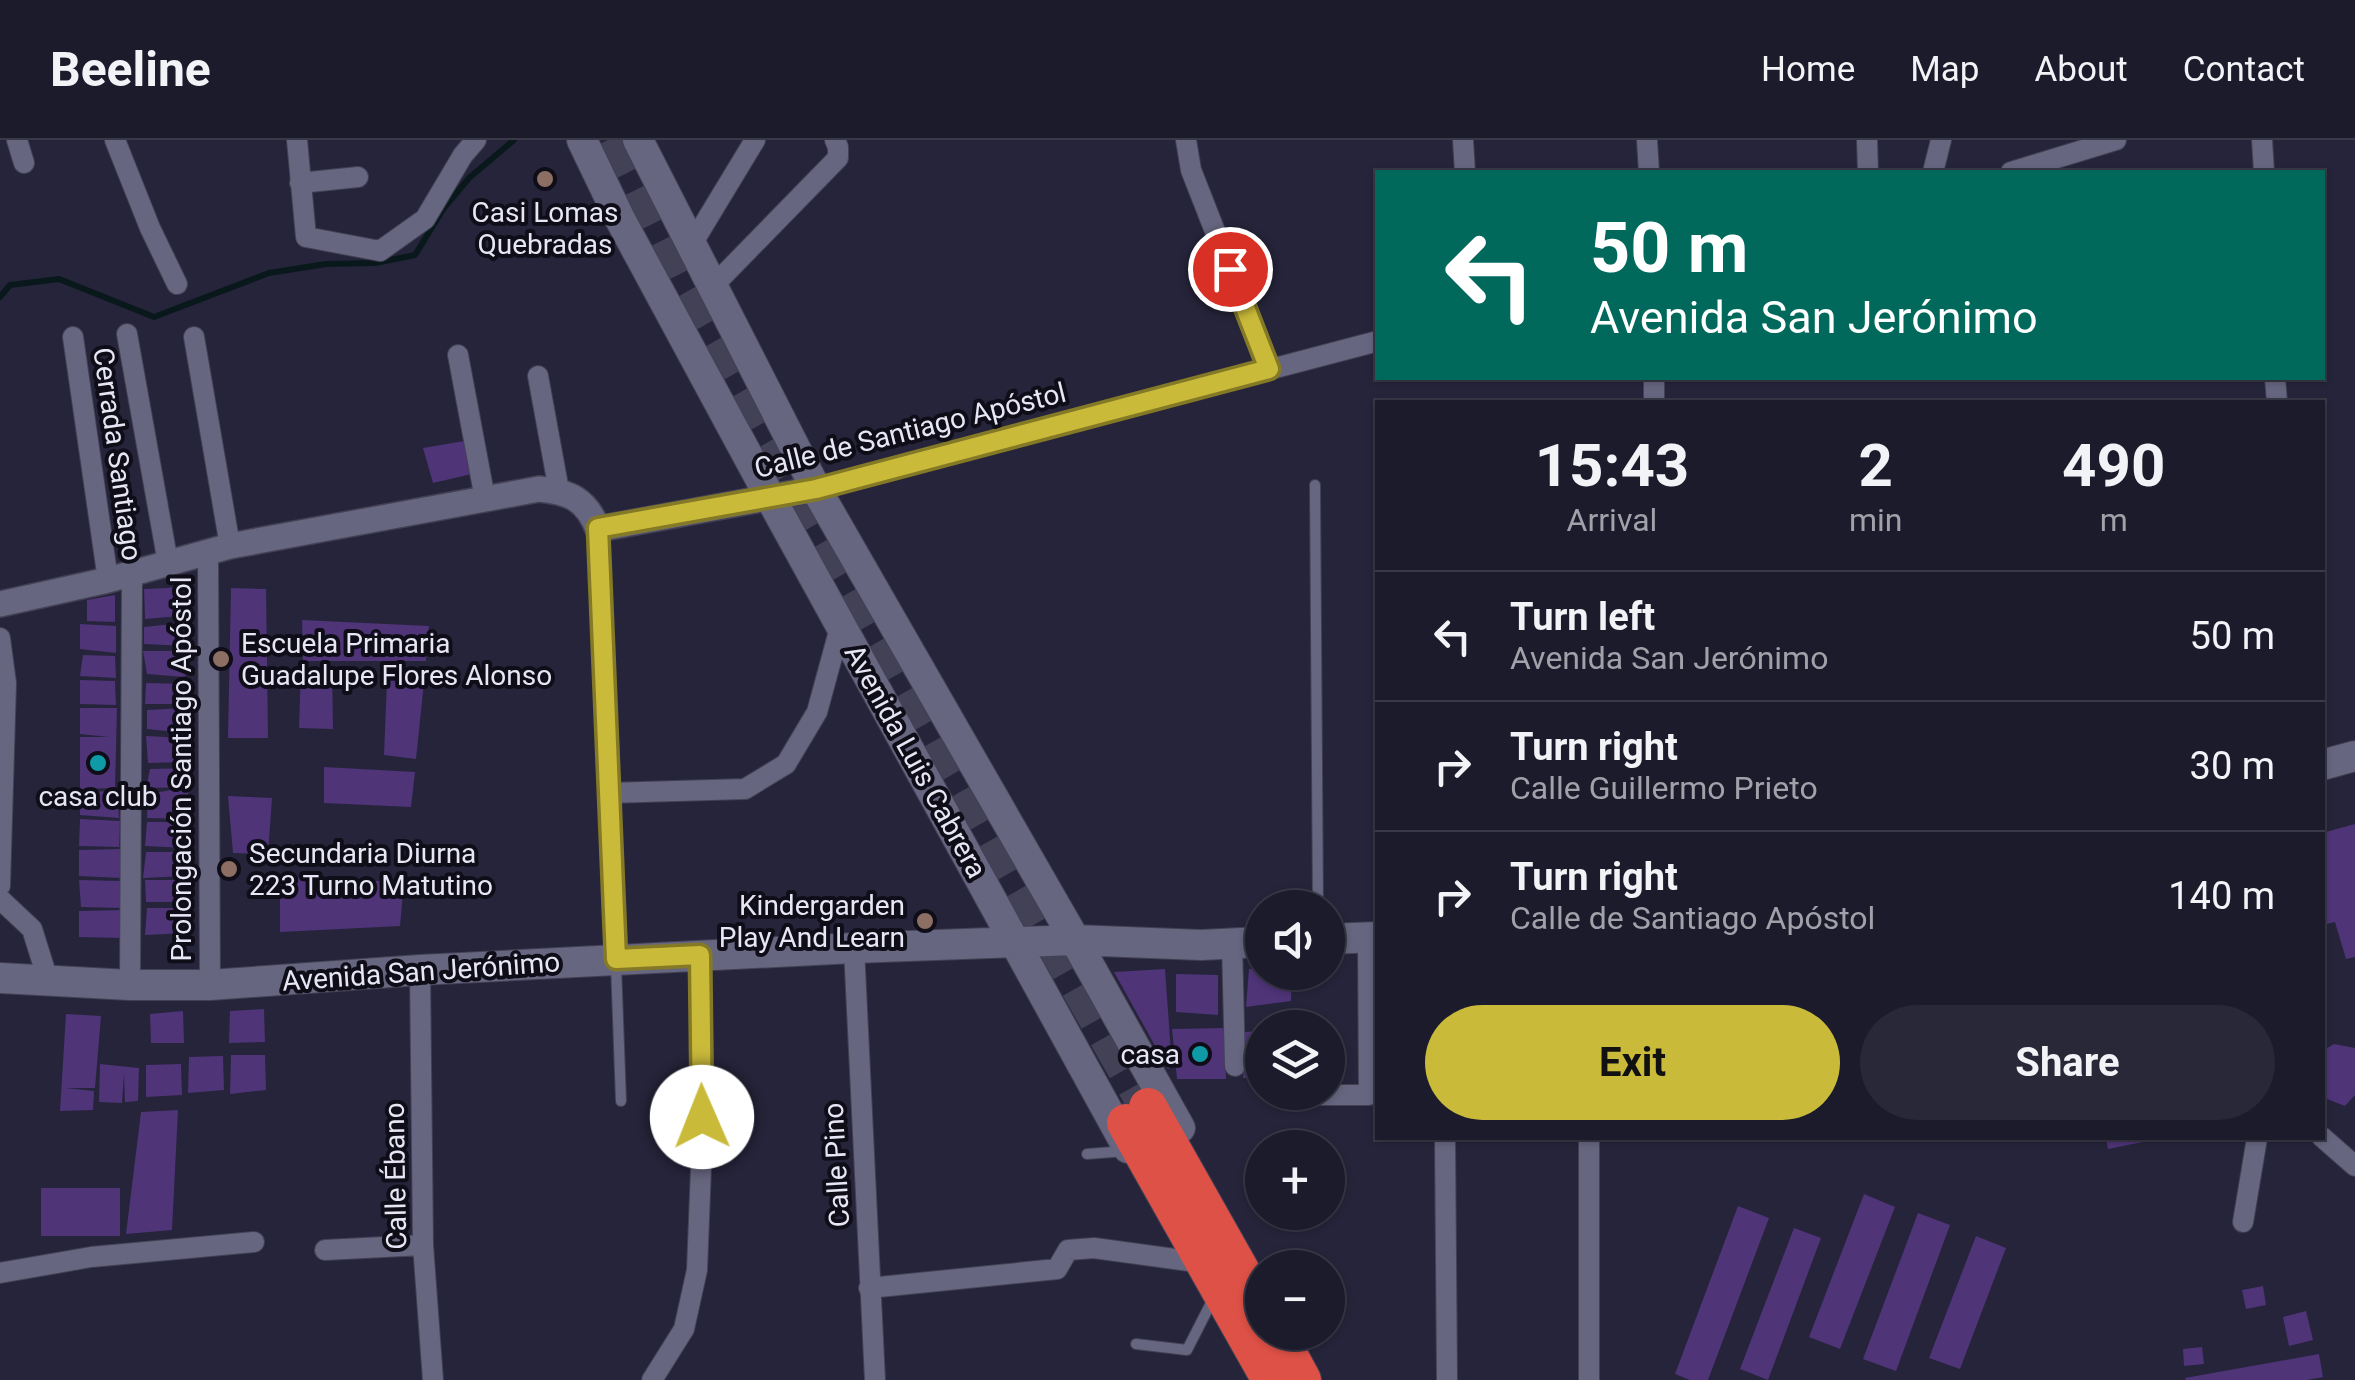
<!DOCTYPE html>
<html lang="en">
<head>
<meta charset="utf-8">
<style>
  body { margin:0; font-family:Roboto,sans-serif; background:#292838; color:#f1f3f6; height:100vh; display:flex; flex-direction:column; font-size:38px; white-space:nowrap }
  * { box-sizing:border-box; margin:0 }
  p { font-size:32px; color:#a0a1a9 }
  .icon { flex:none; width:55px; height:55px; fill:none; stroke:currentColor; stroke-width:2; stroke-linecap:round; stroke-linejoin:round }
  .map { position:relative; flex:1; overflow:hidden }
  .drawer { position:absolute; left:1375px; top:260px; width:950px; height:740px; display:flex; flex-direction:column; background:#1c1b2c; border-radius:0px; box-shadow:0 2px 8px #0004,0 0 0 2px #3a3948 }
  .drawer>* { flex:none }
  .hud { position:absolute; left:1375px; top:30px; width:950px; height:210px; border-radius:0px; box-shadow:0 2px 8px #0004,0 0 0 2px #3a3948; background:#00695c; color:#fff; overflow:hidden }
  .controls { position:absolute; left:1245px; top:750px; display:grid; gap:20px }
  .controls a { display:grid; place-items:center; width:100px; height:100px; border-radius:50%; background:#1c1b2c; box-shadow:0 2px 8px #0004,0 0 0 2px #3a3948; font-size:50px }
  .pin { position:absolute; display:grid; place-items:center; width:85px; height:85px; color:#fff; margin:-42px; border:5px solid #fff; border-radius:50%; box-shadow:0 2px 10px #0007 }
  .me { position:absolute; width:110px; margin:-55px; rotate:359deg; stroke-linejoin:round; filter:drop-shadow(0 0 8px #0008) }
  .turn { display:flex; align-items:center; gap:35px; height:210px; padding:0 50px; font-size:45px }
  .turn .icon { width:130px; height:130px; stroke-width:2.5 }
  .turn b { display:block; font-size:70px; line-height:85px }
  .eta { display:flex; justify-content:space-evenly; align-items:center; height:170px; text-align:center }
  .eta b { font-size:60px; font-weight:700; line-height:70px }
  .cta { display:flex; gap:20px; margin-top:auto; padding:20px 50px }
  .cta a { flex:1; height:115px; border-radius:60px; background:#caba3a; color:#111; font-size:40px; font-weight:700; line-height:115px; text-align:center }
  .cta a+a { background:#292838; color:#f1f3f6 }
  ul { padding:0; list-style:none }
  li { display:flex; align-items:center; gap:30px; height:130px; padding:0 50px; border-top:2px solid #3a3948 }
  li div { flex:1 }
  li b { display:block; font-size:38px }
  li em { font-style:normal }
  header { display:flex; align-items:center; gap:60px; box-sizing:border-box; height:140px; padding:0 50px; background:#1c1b2c; border-bottom:2px solid #3a3948 }
  header strong { font-size:48px }
  nav { display:flex; gap:55px; margin-inline-start:auto; font-size:35px }
  .map>svg:first-child { display:block }
  .lines { fill:none; stroke-linecap:round; stroke-linejoin:round }
  .stream { stroke:#09191b; stroke-width:6 }
  .building { fill:#4f3478 }
  .motorway-tunnel { stroke:#424156; stroke-width:38; stroke-dasharray:38 19; stroke-linecap:butt }
  .service-casing { stroke:#434054; stroke-width:12 }
  .minor-casing { stroke:#434054; stroke-width:22 }
  .tertiary-casing { stroke:#434054; stroke-width:28 }
  .secondary-casing { stroke:#434054; stroke-width:32 }
  .motorway-casing { stroke:#434054; stroke-width:40 }
  .service { stroke:#676680; stroke-width:10 }
  .minor { stroke:#676680; stroke-width:20 }
  .tertiary { stroke:#676680; stroke-width:25 }
  .secondary { stroke:#676680; stroke-width:30 }
  .motorway { stroke:#de5146; stroke-width:38 }
  .route-casing { stroke:#837926; stroke-width:25 }
  .route { stroke:#caba3a; stroke-width:18 }
  .education-dot { fill:#8d6e63; stroke:#0f0e18; stroke-width:4 }
  .culture-dot { fill:#0f9aa8; stroke:#0f0e18; stroke-width:4 }
  .labels { text-anchor:middle; stroke-width:8; stroke-linejoin:round; paint-order:stroke }
  .poi-label { font-size:28px; fill:#e6e6f5; stroke:#0f0e18 }
  .street-label { font-size:28px; fill:#e6e6f5; stroke:#0f0e18 }
</style>
</head>
<body>
<header>
<strong>Beeline</strong>
<nav><a>Home</a><a>Map</a><a>About</a><a>Contact</a></nav>
</header>
<div class="map">
<svg width="2355" height="1240" viewBox="0 0 2355 1240">
  <rect width="100%" height="100%" fill="#25243a"/>
  <g class="lines">
    <path class="stream" d="M0 157 10 145 59 139 154 177 269 133 326 124 375 123 415 115 444 68 469 38 514 0"/>
  </g>
  <path class="building" d="M470 300 476 333 433 343 423 308Z
    M191 443 192 475 145 479 144 449 168 448Z
    M231 448 266 449 268 598H228Z
    M115 455V482L87 481V460Z
    M302 480 429 486 426 521H303Z
    M192 482 186 506 144 504V487Z
    M80 484 116 486V513L80 509Z
    M143 511H187L185 537 147 534Z
    M83 515 115 516 116 538 80 536Z
    M301 528 332 530 333 589 299 588Z
    M80 540 115 541 116 565 80 564Z
    M387 541 424 542 416 619 384 615Z
    M146 543 186 544 184 564H145Z
    M80 568H117L115 648 80 649V597H109L80 594Z
    M186 568V593L147 589V570Z
    M146 596 185 598 184 622 148 623Z
    M324 627 415 632 411 667 324 663Z
    M187 628 188 647 189 679 147 678 148 654 188 647 146 648 150 629Z
    M117 651 119 678 80 675V652Z
    M228 656 272 658 268 714 233 713Z
    M80 679 120 681 119 707 79 706Z
    M147 682H188L186 708 145 706Z
    M2355 684V817L2346 819 2335 782 2322 785V734H2324L2322 693Z
    M121 709V738L79 736V710Z
    M146 712H185L184 736 143 738Z
    M280 737 404 742 400 786 280 792Z
    M79 740 121 741 122 768 81 767Z
    M145 740H183L184 762H146Z
    M147 768H184L188 793 145 795Z
    M123 770V798L79 797V771Z
    M1262 827V832H1292L1291 861 1246 867 1249 829Z
    M1165 829 1172 927 1168 929 1114 832Z
    M1176 834 1218 835V875L1176 872Z
    M264 869 265 902 229 903 230 871Z
    M183 871 184 903H151L150 874Z
    M66 874 101 876 95 948H66L94 951 93 970 60 971Z
    M1224 888 1226 939H1177L1172 889Z
    M1262 891V938H1243L1244 892Z
    M2334 904 2355 908V955L2345 966 2322 957V911Z
    M231 915H265L266 950 230 954Z
    M223 916 224 950 188 953 189 917Z
    M100 924 139 928 138 961 125 962 124 934 122 963 99 962Z
    M181 924 182 955 146 957V925Z
    M178 970 172 1090 126 1094 141 972Z
    M2106 998H2158V999L2108 1009Z
    M41 1048H120V1096H41Z
    M1864 1054 1895 1067 1840 1209 1809 1197Z
    M1738 1066 1769 1078 1708 1240H1690L1675 1234Z
    M1918 1073 1950 1085 1896 1231 1863 1219Z
    M1794 1088 1821 1098 1768 1240 1740 1229Z
    M1976 1096 2006 1108 1960 1229 1929 1218Z
    M2263 1146 2266 1165 2246 1169 2242 1150Z
    M2306 1171 2313 1200 2289 1206 2283 1177Z
    M2202 1207 2204 1224 2184 1226 2183 1209Z
    M2319 1214 2323 1237 2307 1240H2186L2185 1238Z"/>
  <g class="lines">
    <path class="motorway-tunnel" d="M608 0 683 150 1148 967"/>
    <defs>
      <path id="service" d="M1315 345 1318 768
        M616 825 621 961
        M1087 1014 1126 1011
        M1136 1204 1187 1210 1212 1161"/>
      <path id="minor" d="M17 0 24 23
        M115 0 150 88 177 144
        M297 0 306 97 380 111 425 79 463 15 476 0
        M1186 0 1191 30 1269 229
        M1463 0 1465 32
        M1647 0 1649 32
        M1867 0 1868 32
        M2262 0 2264 32
        M1933 32 1941 0
        M2011 32 2116 0
        M300 43 358 37
        M692 104 755 0
        M713 146 838 18V7L835 0
        M127 194 168 423
        M73 197 108 440
        M194 197 230 406
        M458 215 485 359
        M538 236 559 351
        M1654 238V262
        M2275 238 2277 262
        M816 349 1378 201
        M598 389 615 819
        M208 412 210 845
        M0 498 6 543 0 746
        M608 653 745 649 786 624 817 572 841 484
        M0 759 32 789 48 840
        M1232 803 1235 926
        M854 808 875 1240
        M420 830 423 1105 433 1240
        M130 845 132 433
        M1299 955H1369L1368 797
        M2322 997 2355 1026
        M1445 998 1447 1240
        M1589 998V1240
        M2243 1082 2257 998
        M325 1110 423 1105
        M0 1133 91 1117 254 1102
        M869 1148 1057 1129 1068 1110 1094 1108 1189 1121
        M652 1240 684 1189 697 1130 703 977 700 815"/>
      <path id="tertiary" d="M0 464 108 440 230 406 539 349C570 352 586 359 598 389L816 349"/>
      <path id="secondary" d="M582 0 620 79 770 357 1128 1008
        M638 0 816 349 1075 800 1180 988
        M2322 625 2355 616
        M1328 799 1378 797
        M0 838 130 845H210L420 830 854 808 1075 800 1201 805 1262 802"/>
      <path id="motorway" d="M1148 967 1262 1169
        M1126 983 1271 1240
        M1276 1192 1302 1240"/>
    </defs>
    <use href="#service" class="service-casing"/>
    <use href="#minor" class="minor-casing"/>
    <use href="#tertiary" class="tertiary-casing"/>
    <use href="#secondary" class="secondary-casing"/>
    <use href="#motorway" class="motorway-casing"/>
    <use href="#service" class="service"/>
    <use href="#minor" class="minor"/>
    <use href="#tertiary" class="tertiary"/>
    <use href="#secondary" class="secondary"/>
    <use href="#motorway" class="motorway"/>
  </g>
  <g class="lines">
    <defs>
      <path id="route" d="M702 977 700 815 616 819 598 388 816 349 1269 229 1230 129"/>
    </defs>
    <use href="#route" class="route-casing"/>
    <use href="#route" class="route"/>
  </g>
  <g class="education-dot">
    <circle cx="545" cy="39" r="10"/>
    <circle cx="221" cy="519" r="10"/>
    <circle cx="229" cy="729" r="10"/>
    <circle cx="925" cy="781" r="10"/>
  </g>
  <g class="culture-dot">
    <circle cx="98" cy="623" r="10"/>
    <circle cx="1200" cy="914" r="10"/>
  </g>
  <g class="labels">
    <g class="poi-label">
      <text x="545" y="82">Casi Lomas<tspan x="545" dy="32">Quebradas</tspan></text>
      <text x="241" y="513" text-anchor="start">Escuela Primaria<tspan x="241" dy="32">Guadalupe Flores Alonso</tspan></text>
      <text x="98" y="666">casa club</text>
      <text x="249" y="723" text-anchor="start">Secundaria Diurna<tspan x="249" dy="32">223 Turno Matutino</tspan></text>
      <text x="905" y="775" text-anchor="end">Kindergarden<tspan x="905" dy="32">Play And Learn</tspan></text>
      <text x="1180" y="924" text-anchor="end">casa</text>
    </g>
    <g class="street-label">
      <text transform="translate(910 290) rotate(-14)" y="10">Calle de Santiago Apóstol</text>
      <text transform="translate(118 314) rotate(82)" y="10">Cerrada Santiago</text>
      <text transform="translate(916 621) rotate(61)" y="10">Avenida Luis Cabrera</text>
      <text transform="translate(181 629) rotate(-90)" y="10">Prolongación Santiago Apóstol</text>
      <text transform="translate(421 831) rotate(-4)" y="10">Avenida San Jerónimo</text>
      <text transform="translate(836 1025) rotate(-93)" y="10">Calle Pino</text>
      <text transform="translate(395 1036) rotate(-91)" y="10">Calle Ébano</text>
    </g>
  </g>
</svg>
<div class="controls">
<a><svg class="icon" aria-label="sound" viewBox="0 0 24 24"><path d="M4 9h4l5-4v14l-5-4H4zM17 9q2 3 0 6"/></svg></a>
<a><svg class="icon" aria-label="layers" viewBox="0 0 24 24"><path d="M12 4l9 5-9 5-9-5zM3 14l9 5 9-5"/></svg></a>
<a>+</a>
<a>−</a>
</div>
<div class="pin" style="left:1230px;top:129px;background:#d93025"><svg class="icon" aria-label="arrive" viewBox="0 0 24 24"><path d="M6 21V4h12l-3 4 3 4H6"/></svg></div>
<svg class="me" style="left:702px;top:977px" viewBox="-20 -20 40 40"><circle r="19" fill="#fff"/><path d="M0-13L10 11 0 6-10 11z" fill="#caba3a"/></svg>
<div class="hud">
<div class="turn"><svg class="icon" aria-label="left" viewBox="0 0 24 24"><path d="M17 20v-9H6M10 6l-5 5 5 5"/></svg><div><b>50 m</b>Avenida San Jerónimo</div></div>
</div>
<section class="drawer">
<div class="eta">
<div><b>15:43</b><p>Arrival</p></div>
<div><b>2</b><p>min</p></div>
<div><b>490</b><p>m</p></div>
</div>
<ul>
<li><svg class="icon" aria-label="left" viewBox="0 0 24 24"><path d="M17 20v-9H6M10 6l-5 5 5 5"/></svg><div><b>Turn left</b><p>Avenida San Jerónimo</p></div><em>50 m</em></li>
<li><svg class="icon" aria-label="right" viewBox="0 0 24 24"><path d="M7 20v-9h11M14 6l5 5-5 5"/></svg><div><b>Turn right</b><p>Calle Guillermo Prieto</p></div><em>30 m</em></li>
<li><svg class="icon" aria-label="right" viewBox="0 0 24 24"><path d="M7 20v-9h11M14 6l5 5-5 5"/></svg><div><b>Turn right</b><p>Calle de Santiago Apóstol</p></div><em>140 m</em></li>
</ul>
<div class="cta"><a>Exit</a><a>Share</a></div>
</section>
</div>
</body>
</html>
